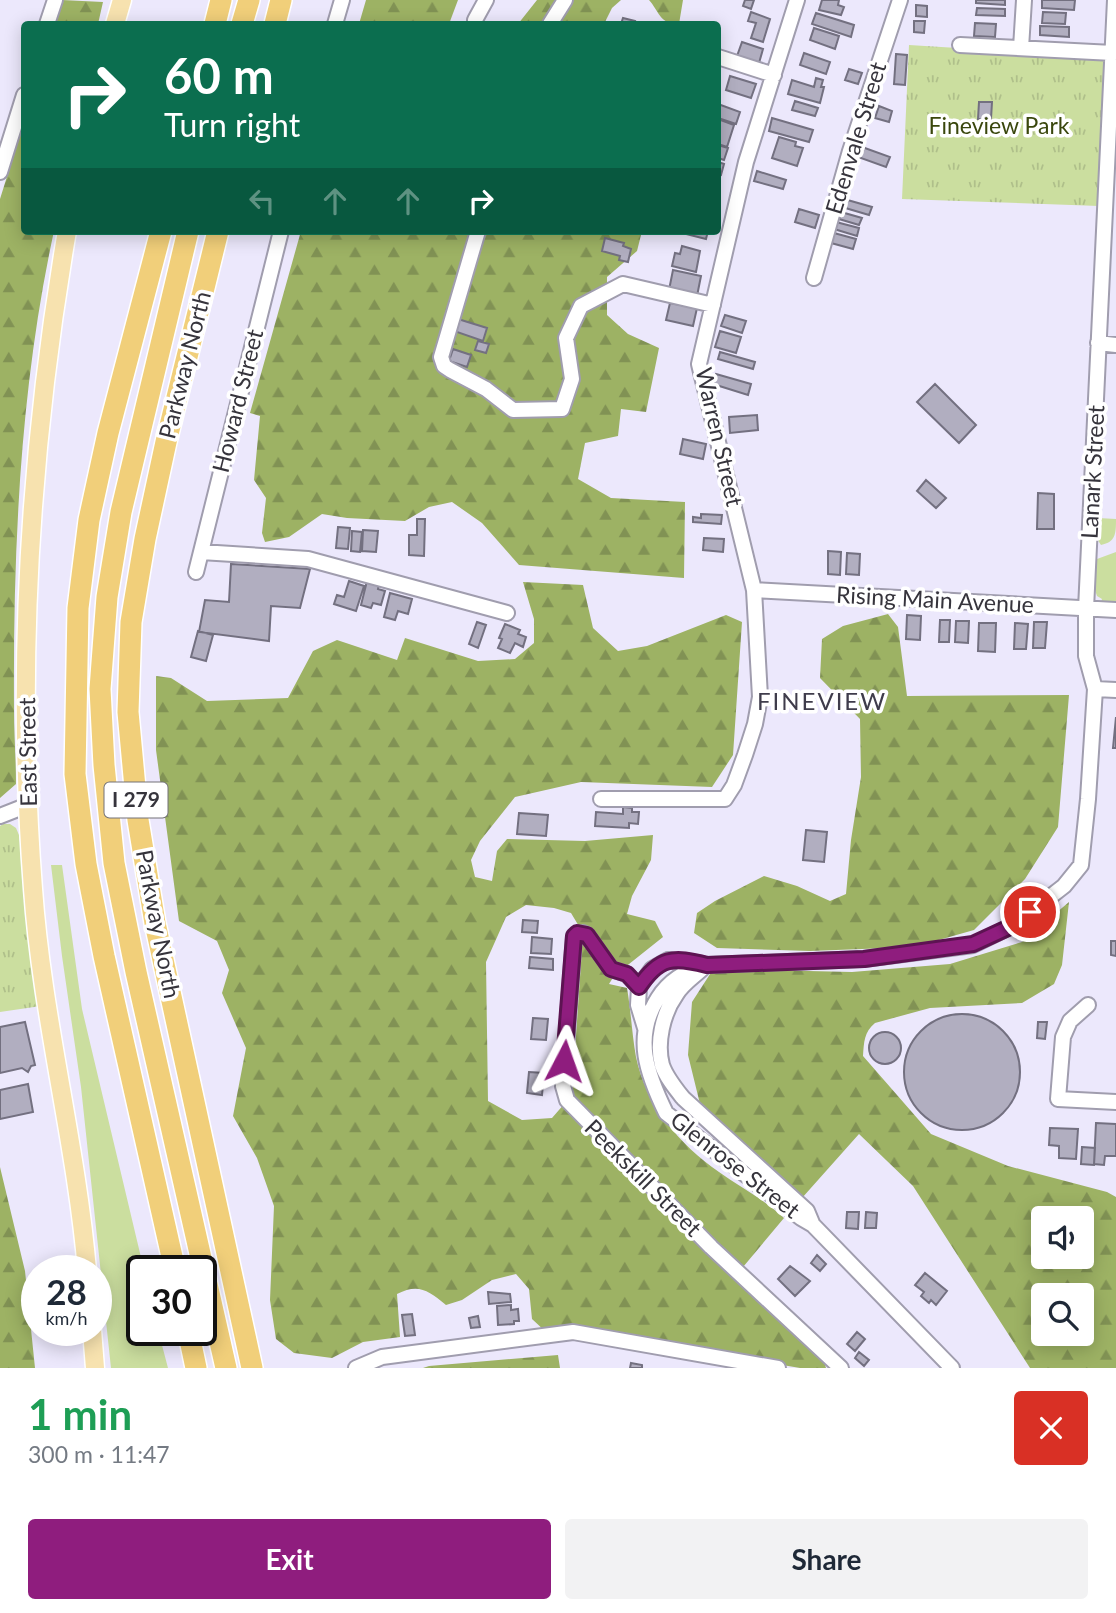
<!DOCTYPE html>
<html lang="en">
<head>
<meta charset="utf-8">
<style>
  body { margin:0; font-family:Lato,sans-serif; background:#f2f2f3; color:#1f2937; height:100vh; display:flex; flex-direction:column; font-size:26px; white-space:nowrap }
  * { box-sizing:border-box; margin:0 }
  p { font-size:23px; color:#747a83 }
  .icon { flex:none; width:38px; height:38px; fill:none; stroke:currentColor; stroke-width:2; stroke-linecap:round; stroke-linejoin:round }
  .map { position:relative; height:1368px; overflow:hidden }
  .panel { display:flex; flex-direction:column; background:#fff; flex:1 }
  .panel>* { flex:none }
  .banner { position:absolute; left:21px; top:21px; width:700px; height:214px; border-radius:7px; box-shadow:0 4px 18px #0003; background:#0b6e4f; color:#fff; overflow:hidden }
  .controls { position:absolute; left:1031px; top:1206px; display:grid; gap:14px }
  .controls a { display:grid; place-items:center; width:63px; height:63px; border-radius:7px; background:#fff; box-shadow:0 4px 18px #0003; font-size:35px }
  .speed { position:absolute; left:21px; top:1255px; display:flex; gap:14px; font-size:35px; font-weight:700; text-align:center }
  .speed>* { display:grid; place-content:center; width:91px; height:91px; border-radius:50%; background:#fff; box-shadow:0 4px 18px #0003; line-height:1 }
  .speed small { font-size:18px; font-weight:400 }
  .speed .limit { border:4px solid #111; border-radius:10px; background:#fff; color:#111 }
  .pin { position:absolute; display:grid; place-items:center; width:60px; height:60px; color:#fff; margin:-30px; border:4px solid #fff; border-radius:50%; box-shadow:0 2px 7px #0007 }
  .me { position:absolute; width:77px; margin:-38px; rotate:4deg; stroke-linejoin:round; filter:drop-shadow(0 0 5px #0008) }
  .turn { display:flex; align-items:center; gap:24px; height:147px; padding:0 28px; font-size:32px }
  .turn .icon { width:91px; height:91px; stroke-width:2.5 }
  .turn b { display:block; font-size:49px; line-height:60px }
  .lanes { display:flex; align-items:center; height:66px; padding:0 28px; background:#0003; justify-content:center; gap:35px; direction:ltr }
  .lanes .off { opacity:.35 }
  .round { display:grid; place-items:center; flex:none; width:74px; height:74px; border-radius:7px; background:#f2f2f3 }
  .summary { display:flex; align-items:center; justify-content:space-between; height:119px; padding:0 28px }
  h1 { font-size:42px; font-weight:700; line-height:52px; color:#1e9e55 }
  .action { display:flex; gap:14px; margin-top:auto; padding:14px 28px }
  .action a { flex:1; height:80px; border-radius:7px; background:#8f1d7e; color:#fff; font-size:28px; font-weight:700; line-height:80px; text-align:center }
  .action a+a { background:#f2f2f3; color:#1f2937 }
  .map>svg:first-child { display:block }
  .grass { fill:#cbde9f }
  .forest { fill:url(#forest-firs); fill-rule:evenodd }
  .park { fill:url(#park-tufts) }
  .building { fill:#b1aec0; stroke:#737080; stroke-width:2 }
  .lines { fill:none; stroke-linecap:round; stroke-linejoin:round }
  .minor-casing { stroke:#a09dae; stroke-width:18 }
  .major-casing { stroke:#fff; stroke-width:21 }
  .highway-casing { stroke:#fff; stroke-width:24 }
  .minor { stroke:#fff; stroke-width:14 }
  .major { stroke:#f7e2af; stroke-width:18 }
  .highway { stroke:#f1cf7a; stroke-width:21 }
  .route-casing { stroke:#5d1352; stroke-width:18 }
  .route { stroke:#8f1d7e; stroke-width:12 }
  .labels { text-anchor:middle; stroke-width:7; stroke-linejoin:round; paint-order:stroke }
  .shield { fill:#fff; stroke:#727176; stroke-width:2 }
  .shield-label { font-size:21px; font-weight:bold; fill:#36343c }
  .park-label { font-size:23px; fill:#3a470d; stroke:#fff }
  .street-label { font-size:23px; fill:#36343c; stroke:#fff }
  .neighbourhood-label { font-size:24px; letter-spacing:2px; fill:#3f3c4b; stroke:#fff }
</style>
</head>
<body>
<div class="map">
<svg width="1116" height="1368" viewBox="0 0 1116 1368">
  <defs>
    <pattern id="forest-firs" width="22" height="20" patternUnits="userSpaceOnUse" patternTransform="scale(1.75)"><rect width="22" height="20" fill="#9db264"/><path d="M5 1l3.5 6h-7zM16 11l3.5 6h-7z" fill="#819254"/></pattern>
    <pattern id="park-tufts" width="24" height="20" patternUnits="userSpaceOnUse" patternTransform="scale(1.75)"><rect width="24" height="20" fill="#cbde9f"/><path d="M3 7l-1-3M5 7V3M7 7l1-3M15 17l-1-3M17 17v-4M19 17l1-3" fill="none" stroke="#afbf8a"/></pattern>
  </defs>
  <rect width="100%" height="100%" fill="#ece8fc"/>
  <path class="grass" d="M1098 518 1116 519C1116 533 1116 542 1101 545L1097 539Z
    M1116 552V602H1101L1102 599 1097 596 1094 587 1097 559Z
    M51 865H62L82 1009 144 1270H142V1330H158L168 1368H111L81 1087 62 956Z"/>
  <path class="forest" d="M62 0 103 2 98 24H55Z
    M366 0H458L449 24H359Z
    M537 0H621L612 8 604 24H518Z
    M649 0H683L679 24C660 25 659 11 649 0Z
    M24 122V231H54C20 387 13 550 14 709 14 734 16 759 16 784L0 798V199Z
    M301 231H642L637 251 607 277V315L628 334 659 348 646 412 621 409 618 436 585 443 578 479 611 498 685 502 684 578 519 565 482 523 452 502 429 507 405 521 347 518 322 514 289 537 265 542 262 533 266 498 254 480 260 416 250 413Z
    M523 582 583 585 593 628 618 651 647 646 726 615 742 622 733 755 712 787 581 782 515 797 480 841 471 860 475 877 492 881 497 851 507 839 585 841 653 835 651 860 632 896 627 914 655 921 663 937 614 976 609 984 627 988C631 1011 632 1035 636 1057 646 1105 680 1145 719 1172 741 1188 764 1199 784 1218L738 1273 786 1320V1327C800 1340 822 1348 826 1368H800L569 1328 546 1332 532 1319 529 1289 516 1274 492 1280 462 1300 446 1305C428 1290 418 1283 397 1294L400 1337 363 1342 332 1358 294 1353 276 1339 270 1300 274 1206 257 1158 233 1116 246 1048 222 993 229 970 217 941 179 921 156 750V676L171 678 207 701 288 698 313 651 337 640 397 660 405 638 478 661 515 659 534 643V619ZM526 905 554 908 571 913 583 933 572 1095 552 1118 522 1120 488 1101 486 962 506 917Z
    M888 614 898 627 907 696 1069 695 1058 827 1025 879 974 930 914 947 810 951 717 948 694 933 697 913 715 901 764 876 797 886 830 901 846 894 851 840 861 777 860 719 820 678 822 639 843 626Z
    M1069 902 1062 965 1054 984 1022 1003 930 1008 875 1023C864 1032 864 1042 863 1056L931 1134 1008 1166 1107 1192 1116 1197V1368H1030L913 1186 859 1134 802 1198 700 1104 688 1055 692 1002 712 971 765 970 852 972 950 964 1022 942ZM1043 1218H1082V1256H1043ZM1043 1295H1082V1334H1043Z
    M0 1167 25 1271 35 1368H0Z
    M558 1355 560 1368H423L429 1366Z"/>
  <path class="park" d="M909 45 1106 57 1099 206 902 199Z
    M3 824H10L16 828 19 835 41 1006 0 1012V826Z"/>
  <path class="building" d="M745 0H754L751 9 743 6Z
    M822 0H839L838 5 844 7 841 15 819 10Z
    M976 0H1005V5L976 3Z
    M1042 0H1075L1074 10 1042 8Z
    M916 5 927 6V17L916 16Z
    M977 8 1005 9V16L976 15Z
    M751 12 770 19 763 42 751 38 756 23 748 21Z
    M1043 12 1066 13 1065 24 1042 23Z
    M816 13 854 25 851 37 812 24Z
    M623 18 635 21 634 24H621Z
    M914 21H925L924 33 914 32Z
    M975 23 996 24 995 37 974 36Z
    M1040 26 1069 27V37L1040 35Z
    M814 28 839 36 835 49 810 40Z
    M742 42 763 49 759 63 737 56Z
    M804 53 830 62 826 74 800 65Z
    M896 54 907 55 905 85 894 84Z
    M849 69 862 73 858 84 845 80Z
    M730 76 756 84 751 98 726 90Z
    M816 78 823 80 821 87H824L820 103 788 94 792 80 814 87Z
    M795 101 818 108 815 116 792 110Z
    M979 102H992L991 119H978Z
    M718 104 740 112 736 124 718 118Z
    M879 106 892 111 889 122 875 118Z
    M772 118 813 130 809 142 769 131Z
    M718 119 734 125 727 147 718 144Z
    M779 137 796 142 795 146 803 148 797 166 772 158Z
    M718 145 728 148 724 160 718 158Z
    M862 147 890 157 886 167 858 157Z
    M718 162 724 164 721 175 718 174Z
    M757 171 786 180 783 189 754 181Z
    M844 199 872 207 869 215 842 207Z
    M799 209 819 215 815 228 795 222Z
    M841 212 862 218 859 225 839 219Z
    M836 222 859 228 857 236 834 229Z
    M686 231H708L706 239 686 234Z
    M834 233 856 239 853 249 831 243Z
    M605 238 624 243 623 246 631 249 628 262 619 260 620 256 602 251Z
    M682 246 700 251 696 272 672 266 675 253 680 254Z
    M673 270 701 276 697 296 669 290Z
    M670 303 697 308 693 326 666 320Z
    M725 315 746 321 742 333 721 326Z
    M458 319 487 328 483 341 454 331Z
    M720 331 741 337 736 353 715 347Z
    M478 341 489 344 486 353 475 350Z
    M453 349 471 355 467 367 449 361Z
    M720 352 755 362 753 369 718 359Z
    M716 374 751 384 748 395 713 384Z
    M935 384 976 425 959 443 917 402Z
    M757 415 758 430 730 433 729 417Z
    M683 439 706 444 703 459 680 454Z
    M926 480 946 498 936 508 917 491Z
    M1038 493 1054 494V529H1037Z
    M701 514 722 515 721 524 693 522V517L701 518Z
    M417 519H425L424 556 409 555V535H417Z
    M338 527 350 528 348 549 336 548Z
    M363 530 378 531 376 552 362 551Z
    M352 531 362 532 360 552 351 551Z
    M704 538 724 539 723 552 703 550Z
    M828 551 841 552 840 575 828 574Z
    M847 553 860 554 859 575 846 574Z
    M231 564 310 569 300 608 271 606 269 641 199 632 205 600 229 602Z
    M349 581 364 586 356 611 334 604 337 595 344 597Z
    M367 581 379 584 378 589 385 591 381 605 373 603 371 608 361 605Z
    M390 593 412 599 408 614 398 611 395 620 384 617Z
    M907 615 921 616 920 640 906 639Z
    M940 620H950L949 642H939Z
    M956 621H969L968 643 955 642Z
    M477 622 486 625 478 648 469 644Z
    M1034 622H1047L1045 648H1033Z
    M979 623H996L995 652 978 651Z
    M1015 623 1028 624 1026 649H1014Z
    M505 624 520 630 518 634 526 637 523 647 515 643 510 653 498 648 502 639 499 638Z
    M198 631 213 635 206 661 191 657Z
    M1116 717V748H1113Z
    M623 807 632 808V812H639L638 824 629 823V828L595 826 596 812 623 814Z
    M519 813 548 815 546 836 517 834Z
    M806 830 827 832 824 862 803 860Z
    M523 920 538 921 537 933 522 932Z
    M532 937 552 939 551 954 531 953Z
    M1111 941H1116V956L1111 955Z
    M530 957 553 959V970L529 968Z
    M904 1072a58 58 0 1 1 116 0a58 58 0 1 1-116 0Z
    M533 1018 548 1019 546 1040 531 1039Z
    M25 1022 35 1065 31 1066 28 1072 22 1068 0 1073V1027Z
    M1038 1022H1047L1045 1039 1037 1038Z
    M869 1048a16 16 0 1 1 32 0a16 16 0 1 1-32 0Z
    M529 1072 544 1073 542 1095 527 1093Z
    M28 1084 33 1112 0 1119V1090Z
    M1096 1123 1116 1124V1156H1105L1104 1165 1094 1164Z
    M1050 1128 1078 1129 1076 1159 1059 1158V1146L1049 1145Z
    M1082 1147 1095 1148 1094 1165 1081 1164Z
    M847 1212H859L858 1229 846 1228Z
    M866 1212 877 1213 876 1228H865Z
    M817 1255 826 1264 820 1271 811 1263Z
    M790 1266 810 1281 795 1296 778 1279Z
    M925 1273 947 1291 936 1305 931 1300 929 1303 921 1296 924 1292 915 1285Z
    M488 1292 510 1294 511 1302 489 1304Z
    M511 1305V1310L518 1309 519 1321H514V1324L498 1325 497 1306Z
    M412 1314 415 1335 405 1336 402 1315Z
    M478 1316 480 1327 471 1328 469 1318Z
    M857 1332 865 1339 855 1351 847 1344Z
    M859 1352 869 1360 864 1366 855 1358Z
    M631 1363 642 1365V1368H630Z"/>
  <g class="lines">
    <defs>
      <path id="minor" d="M475 20 486 0
        M47 24 55 0
        M335 24 342 0
        M550 24 565 0
        M960 45 1113 53
        M1021 48 1024 0
        M718 57 774 75
        M0 172 24 95
        M478 231 441 357 444 366 450 370 486 389 513 410 562 409 572 379 566 338 581 306 623 284 713 305
        M814 278 850 151 900 0
        M1098 343 1116 345
        M201 552 308 559 507 613
        M196 572 281 231
        M754 590 1116 610
        M1095 689 1116 690
        M601 799H725L734 785 745 755 755 724 760 697 754 590 699 364 746 162 797 0
        M0 816 28 805
        M704 967C695 976 682 984 676 995 663 1013 656 1043 662 1065 666 1077 675 1088 683 1098L807 1211 812 1223
        M639 987 627 974 611 969 587 935 583 933 574 936 563 1086 567 1100 711 1247 841 1368
        M1088 1005 1070 1021 1063 1037 1058 1099 1116 1102
        M645 1028 638 1005 639 987 652 969 668 960 702 964
        M356 1368 382 1357 573 1332 778 1368
        M952 1368 813 1225 801 1218 666 1113C647 1074 633 1037 658 998 670 979 687 970 707 965L864 959 973 945 1014 925 1064 886 1081 865 1088 799 1095 689 1086 656V609L1115 0"/>
      <path id="major" d="M115 24 122 0
        M67 231C30 447 16 670 33 889 42 1017 76 1142 87 1270
        M92 1330 95 1368"/>
      <path id="highway" d="M215 24 221 0
        M242 24 249 0
        M275 24 281 0
        M161 231 108 433 89 520 78 608 75 774 86 864 104 956 175 1270
        M188 231 121 512 107 597 100 689 104 765 114 863 136 972 226 1368
        M218 231 166 442 145 539 131 622 128 712 138 820 155 923 252 1368
        M188 1330 196 1368"/>
    </defs>
    <use href="#minor" class="minor-casing"/>
    <use href="#major" class="major-casing"/>
    <use href="#highway" class="highway-casing"/>
    <use href="#minor" class="minor"/>
    <use href="#major" class="major"/>
    <use href="#highway" class="highway"/>
  </g>
  <g class="lines">
    <defs>
      <path id="route" d="M564 1061 574 936 577 933 587 935 611 969 627 974 639 987C659 957 673 956 707 965L864 959 973 944 1014 925 1030 912"/>
    </defs>
    <use href="#route" class="route-casing"/>
    <use href="#route" class="route"/>
  </g>
  <g class="labels">
    <rect class="shield" x="104.5" y="782.5" width="63" height="35" rx="5"/>
    <g class="shield-label">
      <text x="136" y="807">I 279</text>
    </g>
    <g class="park-label">
      <text x="999" y="134">Fineview Park</text>
    </g>
    <g class="street-label">
      <text transform="translate(856 138) rotate(-73)" y="8">Edenvale Street</text>
      <text transform="translate(185 365) rotate(-76)" y="8">Parkway North</text>
      <text transform="translate(238 401) rotate(-76)" y="8">Howard Street</text>
      <text transform="translate(719 437) rotate(77)" y="8">Warren Street</text>
      <text transform="translate(1093 472) rotate(-87)" y="8">Lanark Street</text>
      <text transform="translate(935 600) rotate(3)" y="8">Rising Main Avenue</text>
      <text transform="translate(28 752) rotate(-91)" y="8">East Street</text>
      <text transform="translate(158 924) rotate(79)" y="8">Parkway North</text>
      <text transform="translate(735 1165) rotate(38)" y="8">Glenrose Street</text>
      <text transform="translate(643 1178) rotate(45)" y="8">Peekskill Street</text>
    </g>
    <g class="neighbourhood-label">
      <text x="822" y="710">FINEVIEW</text>
    </g>
  </g>
</svg>
<div class="controls">
<a><svg class="icon" aria-label="sound" viewBox="0 0 24 24"><path d="M4 9h4l5-4v14l-5-4H4zM17 9q2 3 0 6"/></svg></a>
<a><svg class="icon" aria-label="search" viewBox="0 0 24 24"><circle cx="10" cy="10" r="6"/><path d="M15 15l6 6"/></svg></a>
</div>
<div class="speed"><div>28<small>km/h</small></div><div class="limit">30</div></div>
<div class="pin" style="left:1030px;top:912px;background:#d93025"><svg class="icon" aria-label="arrive" viewBox="0 0 24 24"><path d="M6 21V4h12l-3 4 3 4H6"/></svg></div>
<svg class="me" style="left:564px;top:1061px" viewBox="-20 -20 40 40"><path d="M0-17L14 15 0 8-14 15z" fill="#8f1d7e" stroke="#fff" stroke-width="4"/></svg>
<div class="banner">
<div class="turn"><svg class="icon" aria-label="right" viewBox="0 0 24 24"><path d="M7 20v-9h11M14 6l5 5-5 5"/></svg><div><b>60 m</b>Turn right</div></div>
<div class="lanes"><svg class="icon off" aria-label="left" viewBox="0 0 24 24"><path d="M17 20v-9H6M10 6l-5 5 5 5"/></svg><svg class="icon off" aria-label="ahead" viewBox="0 0 24 24"><path d="M12 20V5M6 11l6-6 6 6"/></svg><svg class="icon off" aria-label="ahead" viewBox="0 0 24 24"><path d="M12 20V5M6 11l6-6 6 6"/></svg><svg class="icon" aria-label="right" viewBox="0 0 24 24"><path d="M7 20v-9h11M14 6l5 5-5 5"/></svg></div>
</div>
</div>
<section class="panel">
<div class="summary"><div><h1>1 min</h1><p>300 m · 11:47</p></div><a class="round" style="background:#d93025;color:#fff"><svg class="icon" aria-label="close" viewBox="0 0 24 24"><path d="M6 6l12 12M18 6L6 18"/></svg></a></div>
<div class="action"><a>Exit</a><a>Share</a></div>
</section>
</body>
</html>
